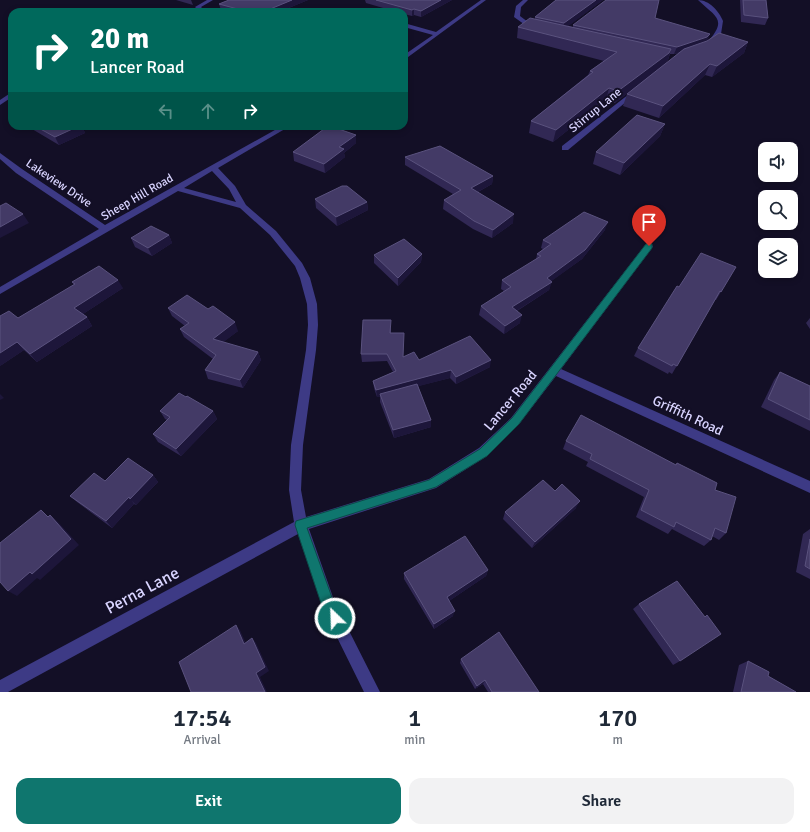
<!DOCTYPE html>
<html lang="en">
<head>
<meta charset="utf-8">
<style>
  body { margin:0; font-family:Signika,sans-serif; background:#f2f2f3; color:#1f2937; height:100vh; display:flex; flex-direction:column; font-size:15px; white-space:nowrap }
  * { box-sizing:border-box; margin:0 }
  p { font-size:13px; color:#747a83 }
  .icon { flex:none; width:22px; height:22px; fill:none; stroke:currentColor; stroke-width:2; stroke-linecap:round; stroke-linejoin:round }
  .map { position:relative; height:692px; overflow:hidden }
  .drawer { display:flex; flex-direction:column; background:#fff; flex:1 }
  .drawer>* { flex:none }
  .top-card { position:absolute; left:8px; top:8px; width:400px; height:122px; border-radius:12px; box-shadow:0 2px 6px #0003; background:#00695c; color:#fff; overflow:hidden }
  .fabs { position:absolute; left:758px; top:142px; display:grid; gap:8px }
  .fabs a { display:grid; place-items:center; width:40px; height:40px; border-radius:8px; background:#fff; box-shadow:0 2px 6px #0003; font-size:20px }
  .pin { position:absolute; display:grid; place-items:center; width:34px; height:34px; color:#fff; margin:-41px -17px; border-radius:50% 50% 50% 0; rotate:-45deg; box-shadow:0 0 4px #0007 }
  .pin .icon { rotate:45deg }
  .me { position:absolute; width:44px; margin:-22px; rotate:336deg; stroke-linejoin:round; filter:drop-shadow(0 0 3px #0008) }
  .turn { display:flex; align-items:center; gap:14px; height:84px; padding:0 16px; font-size:18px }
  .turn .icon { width:52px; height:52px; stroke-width:2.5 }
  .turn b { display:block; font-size:28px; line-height:34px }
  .lanes { display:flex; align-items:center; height:38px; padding:0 16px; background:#0003; justify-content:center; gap:20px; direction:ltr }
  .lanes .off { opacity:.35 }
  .eta { display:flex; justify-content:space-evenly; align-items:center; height:68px; text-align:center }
  .eta b { font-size:24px; font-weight:600; line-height:28px }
  .button { display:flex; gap:8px; margin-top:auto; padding:8px 16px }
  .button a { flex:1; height:46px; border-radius:12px; background:#0f766e; color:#fff; font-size:16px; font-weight:600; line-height:46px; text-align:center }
  .button a+a { background:#f2f2f3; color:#1f2937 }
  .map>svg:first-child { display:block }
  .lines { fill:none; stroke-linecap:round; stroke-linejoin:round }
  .minor { fill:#3d3a85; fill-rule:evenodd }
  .wall { fill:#312854 }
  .shaded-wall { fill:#1d163a }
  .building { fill:#433a66; stroke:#5a527e }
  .route { fill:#0f766e; stroke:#0a4d48 }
  .labels { text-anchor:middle; stroke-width:4; stroke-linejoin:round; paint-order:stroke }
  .far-street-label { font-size:12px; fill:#d9d4ff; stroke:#130f26 }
  .street-label { font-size:14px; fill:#d9d4ff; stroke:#130f26 }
  .near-street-label { font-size:17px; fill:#d9d4ff; stroke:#130f26 }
</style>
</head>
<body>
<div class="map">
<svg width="810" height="692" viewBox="0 0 810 692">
  <rect width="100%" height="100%" fill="#130f26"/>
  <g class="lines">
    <path class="minor" d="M207 0H213L201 7 206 12H200L195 7Z
      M481 0H486L404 60V55L433 35 404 27V23L436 32Z
      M523 0H528L521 7 520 16 532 25 539 27V29L528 27 514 17 516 6Z
      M698 0C709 0 719 11 723 21L721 34 711 45 706 44C728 19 717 18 698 0Z
      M325 8 344 12H312Z
      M633 91 638 92 568 150H562V146Z
      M12 92V97L0 105V100Z
      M282 126H290L218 168 235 186 246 205 276 231 302 263 310 278 317 304 318 325 316 350 303 445 301 490 306 517 429 479 479 448 511 418 646 244 649 243 653 246 652 248 561 369 810 481V493L556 376 519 424 487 456 436 488 309 529 335 603 380 692H364L324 611 298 534 8 692H0V680L294 522 289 490 291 445 306 350 308 325 307 304 300 278 295 266 270 235 240 208 178 191 0 294V287L99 229 16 173 0 159V153L22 169 105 225ZM212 171 229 189 236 202 184 188Z"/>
  </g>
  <path class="wall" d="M176 0H191L193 5Z
    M229 0H308L279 12H226L221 10 219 4Z
    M365 0H452L421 17 414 15 412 16 404 14V12H397L366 3Z
    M556 0H603L568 26 573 27V25L655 18 707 41 748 42 744 53 712 77 705 75 659 118 623 106 627 94 679 53 674 54H670L668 60 665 64 615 103 606 100 553 142 529 133 531 121 588 75 590 71 604 61 517 38 518 27 535 19V17Z
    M740 0H766L768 18 765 25 741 22Z
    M665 124 660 136 620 175 593 164 596 152Z
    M30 126H82L85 133 59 145 32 129Z
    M356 135V143L344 153 345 157 325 173 294 161 293 152Z
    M405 157 493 176 492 184 478 192 513 223 492 238 473 229 443 209 444 200 453 194 405 165Z
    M315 199 367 202 368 210 337 226 316 208Z
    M605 230 582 259 551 281 549 290 517 311 520 323 504 334 479 315 481 306 504 291 501 289 502 280 536 260 537 254 543 249 541 248 543 240Z
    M169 235 172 243 152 256 135 247 131 238Z
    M422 254 421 262 398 286 374 263V255Z
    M736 267 716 300H715L672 374 669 372 668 374 634 356 638 348 679 287Z
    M72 282 123 288 83 314 87 317 92 326 37 362 24 350 0 366 18 318 74 285Z
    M168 308 238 331 223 342 258 352 261 360 243 388 208 379 205 370 213 359 184 337 180 329 185 326 172 316Z
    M810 318V329L806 323Z
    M391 328V333L403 356 419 360 490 367 456 384 450 378 418 386 431 420V427L394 438 380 402V397H377L374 388 373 381 393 372 387 361 362 362 361 354Z
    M780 372 810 386V431L761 407 774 380Z
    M186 397 213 411 217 419 181 456 158 442 153 434 167 420 165 419 160 411Z
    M566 441 715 490 726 533 719 540 712 536 711 540 704 546 672 529 668 534 636 517 644 497 586 466 588 462 563 449Z
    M153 475 158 482 136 505 134 504 112 528 77 502 70 496 105 481Z
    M576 508 532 548 503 519 505 512Z
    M810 529V579L796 572 803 534Z
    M488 570 486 576 449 601 453 616 434 629 404 579V573Z
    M639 604 680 661 673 665 633 609Z
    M461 659 539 692H488L483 684 475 689 460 663Z
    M748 661 768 676 796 692H733L739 665Z"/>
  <path class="shaded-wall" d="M292 0H308L279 12H263Z
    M441 0H452L421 17V11Z
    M596 0H603L563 30 564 23Z
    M414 9V15L412 16V10Z
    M710 34 707 42 704 45 674 54 677 47Z
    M748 42 744 53 712 77 717 66Z
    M671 49 668 60 665 64 615 103 618 91Z
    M710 64 705 75 659 118 663 106Z
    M609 88 606 100 553 142 556 130Z
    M665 124 660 136 620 175 624 163Z
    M79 126H82L85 133 59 145 55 137Z
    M356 135V143L344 153 345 157 325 173 324 164 339 147Z
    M493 176 492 184 470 196 471 188Z
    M367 202 368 210 337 226 336 217Z
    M23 214 29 223 0 238V227Z
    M514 214 513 223 492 238 493 230Z
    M608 222 605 230 582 259 549 283 552 282 549 290 510 315 512 307 547 278Z
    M169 235 172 243 152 256 148 248Z
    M422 254 421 262 398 286V278Z
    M118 280 123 288 80 316 74 308Z
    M522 315 520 323 504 334 505 326Z
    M87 317 92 326 37 362 30 354Z
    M235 322 238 331 216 348 213 339Z
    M17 342 24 350 0 366V353Z
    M258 352 261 360 243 388 240 380Z
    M491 360 490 367 456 384V377Z
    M451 370 450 378 381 396 380 394V397H377L376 390Z
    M0 394 4 398 0 400Z
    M213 411 217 419 181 456 176 449Z
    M431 420V427L394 438 393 430Z
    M153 475 158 482 136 505 130 499Z
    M129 497 134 504 112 528 106 521Z
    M580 501 576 508 532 548 535 542Z
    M50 515 58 522 79 545 40 580 37 578 17 596 8 591Z
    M488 570 486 576 446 603 447 597Z
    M455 611 453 616 434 629V624Z
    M236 625 240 630 248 648 244 644Z
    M252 638 256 643 269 671 260 677 267 692H265L256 673Z
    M485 680 483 684 475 689 477 686Z"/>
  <path class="building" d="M229 0H292L263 12H249L219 4Z
    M376 0H441L421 11 414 9 412 10Z
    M556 0H596L564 23 535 17Z
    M606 0H659L655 18 710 34 707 37 677 47 573 25Z
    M743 0H766L768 18 744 15Z
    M530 18 671 49 669 53 618 91 609 88 556 130 531 121 593 72 590 71 617 52 518 27Z
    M719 33 748 42 717 66 710 64 663 106 627 94 684 49 707 41Z
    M637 115 665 124 624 163 596 152Z
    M35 126H79L55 137Z
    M328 126H330L356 135 339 147 344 149 324 164 293 152Z
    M440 146 493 176 471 188 514 214 493 230 474 221 444 200 461 190 405 157Z
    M342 186H347L367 202 336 217 315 199Z
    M6 203 23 214 0 227V206Z
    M584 212 608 222 585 250 547 278 552 282 512 307 522 315 505 326 481 306 511 287 502 280 541 256 537 254 551 244 543 240Z
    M151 226 169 235 148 248 131 238Z
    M404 239 422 254 398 278 374 255Z
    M701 253 736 267 721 292 720 291 677 366 673 364 672 366 638 348 677 286 679 287Z
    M99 266 118 280 74 308 87 317 30 354 17 342 0 353V316L9 311 18 318 75 284 72 282Z
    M187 295 208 309 213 306 235 322 213 339 258 352 240 380 205 370 216 355 180 329 189 323 168 308Z
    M363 320H391L390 333H404L403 357 414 352 419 360 470 336 491 360 456 377 451 370 376 390 373 381 396 371 387 354H361Z
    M780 372 810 386V420L768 399Z
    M417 384 431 420 393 430 380 394Z
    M179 393 186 397 187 396 213 411 176 449 153 434 170 417 160 411Z
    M581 415 676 465 677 463 717 483 715 490 736 497 726 533 715 528 711 540 676 522 674 527 641 510 649 490 590 459 592 454 566 441Z
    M128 458 153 475 130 499 129 497 106 521 70 496 94 473 105 481Z
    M543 480 555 491 562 484 580 501 535 542 505 512Z
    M41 510 48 517 50 515 71 539 32 574 30 572 8 591 0 582V543Z
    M465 536 488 570 447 597 455 611 434 624 404 573Z
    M810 539V569L805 566Z
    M677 581 705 617 707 615 721 634 680 661 639 604Z
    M236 625 244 644 252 638 265 667 256 673 265 692H191L179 662Z
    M499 632 539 692H492L485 680 477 686 461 659Z
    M748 661 769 672 768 676 796 692H741Z"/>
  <path class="route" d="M649 243 652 244V248L519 424 487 456 436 487 307 528 334 603 341 618 339 622 335 624 330 622 322 606 295 525 296 521 429 480 480 449 512 418 646 244Z"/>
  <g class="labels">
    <g class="far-street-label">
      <text transform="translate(595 110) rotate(-39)" y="4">Stirrup Lane</text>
      <text transform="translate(59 183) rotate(34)" y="4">Lakeview Drive</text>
      <text transform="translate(137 197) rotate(-30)" y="4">Sheep Hill Road</text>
    </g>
    <g class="street-label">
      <text transform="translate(510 400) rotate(-50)" y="5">Lancer Road</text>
      <text transform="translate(688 415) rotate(25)" y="5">Griffith Road</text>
    </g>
    <g class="near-street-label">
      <text transform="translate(142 590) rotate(-28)" y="6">Perna Lane</text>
    </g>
  </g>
</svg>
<div class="fabs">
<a><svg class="icon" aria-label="sound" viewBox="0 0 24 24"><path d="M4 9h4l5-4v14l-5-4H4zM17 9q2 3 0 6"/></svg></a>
<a><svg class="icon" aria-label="search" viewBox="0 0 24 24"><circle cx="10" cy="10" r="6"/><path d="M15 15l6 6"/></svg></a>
<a><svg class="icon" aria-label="layers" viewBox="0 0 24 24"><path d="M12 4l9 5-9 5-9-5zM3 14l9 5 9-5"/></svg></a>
</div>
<div class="pin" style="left:649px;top:246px;background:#d93025"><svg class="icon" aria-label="arrive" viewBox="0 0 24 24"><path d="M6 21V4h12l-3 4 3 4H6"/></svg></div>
<svg class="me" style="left:335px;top:618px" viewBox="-20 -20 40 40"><circle r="17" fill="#0f766e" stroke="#fff" stroke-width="3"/><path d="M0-11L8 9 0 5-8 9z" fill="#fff"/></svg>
<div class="top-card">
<div class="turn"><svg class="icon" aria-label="right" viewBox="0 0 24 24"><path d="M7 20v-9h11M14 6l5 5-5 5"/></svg><div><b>20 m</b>Lancer Road</div></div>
<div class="lanes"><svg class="icon off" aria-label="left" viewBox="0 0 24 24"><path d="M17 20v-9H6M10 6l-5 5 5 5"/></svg><svg class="icon off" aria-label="ahead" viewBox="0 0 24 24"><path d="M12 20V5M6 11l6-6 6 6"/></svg><svg class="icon" aria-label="right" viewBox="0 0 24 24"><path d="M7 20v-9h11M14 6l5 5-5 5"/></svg></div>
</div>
</div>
<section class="drawer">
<div class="eta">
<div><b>17:54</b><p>Arrival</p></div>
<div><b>1</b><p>min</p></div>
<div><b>170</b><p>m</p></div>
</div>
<div class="button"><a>Exit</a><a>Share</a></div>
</section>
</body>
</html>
